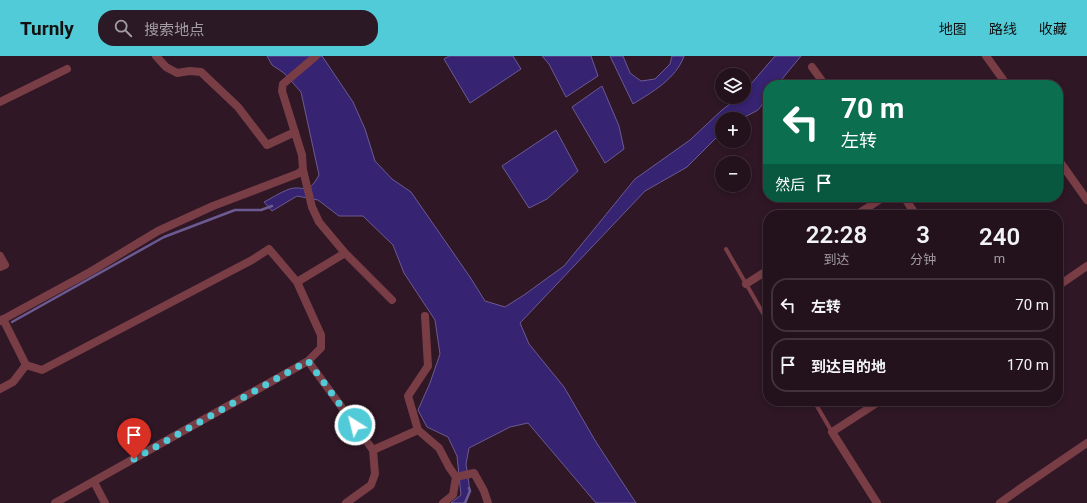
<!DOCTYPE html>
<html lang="zh">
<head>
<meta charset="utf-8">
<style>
  body { margin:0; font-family:Roboto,"Noto Sans SC",sans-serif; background:#2b1a25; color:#f1f3f6; height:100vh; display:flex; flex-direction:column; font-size:15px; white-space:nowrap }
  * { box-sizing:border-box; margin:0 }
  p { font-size:13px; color:#a39da3 }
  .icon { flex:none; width:22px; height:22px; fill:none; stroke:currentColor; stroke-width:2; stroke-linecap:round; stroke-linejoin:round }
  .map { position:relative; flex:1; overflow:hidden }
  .panel { position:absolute; left:763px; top:154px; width:300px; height:196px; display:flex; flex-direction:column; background:#23111c; border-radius:16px; box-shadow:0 2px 6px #0003,0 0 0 1px #40313b }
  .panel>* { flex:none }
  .top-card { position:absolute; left:763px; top:24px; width:300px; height:122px; border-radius:16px; box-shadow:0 2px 6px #0003,0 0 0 1px #40313b; background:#0b6e4f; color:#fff; overflow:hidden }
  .controls { position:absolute; left:715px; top:12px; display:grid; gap:8px }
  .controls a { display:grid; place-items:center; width:36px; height:36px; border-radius:50%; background:#23111c; box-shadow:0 2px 6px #0003,0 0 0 1px #40313b; font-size:20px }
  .pin { position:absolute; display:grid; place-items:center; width:34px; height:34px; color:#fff; margin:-41px -17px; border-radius:50% 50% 50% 0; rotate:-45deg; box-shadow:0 0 4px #0007 }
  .pin .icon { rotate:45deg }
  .me { position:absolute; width:44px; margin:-22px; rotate:324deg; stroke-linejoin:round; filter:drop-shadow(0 0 3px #0008) }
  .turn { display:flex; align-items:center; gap:14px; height:84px; padding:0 12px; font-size:18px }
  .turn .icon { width:52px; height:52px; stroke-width:2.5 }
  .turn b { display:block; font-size:28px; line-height:34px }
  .then { display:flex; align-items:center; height:38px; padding:0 12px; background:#0003; gap:8px; font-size:15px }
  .eta { display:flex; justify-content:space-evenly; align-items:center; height:68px; text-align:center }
  .eta b { font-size:24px; font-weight:600; line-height:28px }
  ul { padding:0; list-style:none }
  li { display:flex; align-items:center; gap:12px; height:54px; margin:0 8px 6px; padding:0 4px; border:2px solid #40313b; border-radius:16px }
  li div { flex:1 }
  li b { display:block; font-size:15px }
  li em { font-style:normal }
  header { display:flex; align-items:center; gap:24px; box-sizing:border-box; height:56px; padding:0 20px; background:#52cbd9; color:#111 }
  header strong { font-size:19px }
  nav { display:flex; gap:22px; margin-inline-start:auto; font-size:14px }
  .search { width:280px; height:36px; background:#2b1a25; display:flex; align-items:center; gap:10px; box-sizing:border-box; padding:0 14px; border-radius:16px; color:#a39da3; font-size:15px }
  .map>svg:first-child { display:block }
  .water { fill:#362371; stroke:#6c5a93 }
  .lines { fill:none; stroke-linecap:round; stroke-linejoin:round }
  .stream { stroke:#6c5a93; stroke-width:2.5 }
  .lane { stroke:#793d46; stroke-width:4 }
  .street { stroke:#793d46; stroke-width:8 }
  .route { stroke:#52cbd9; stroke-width:7; stroke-dasharray:0 12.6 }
</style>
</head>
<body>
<header>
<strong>Turnly</strong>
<div class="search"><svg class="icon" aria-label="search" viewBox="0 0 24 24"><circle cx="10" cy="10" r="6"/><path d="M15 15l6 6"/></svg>搜索地点</div>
<nav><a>地图</a><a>路线</a><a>收藏</a></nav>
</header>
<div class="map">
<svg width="1087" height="447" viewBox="0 0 1087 447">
  <rect width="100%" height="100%" fill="#2f1725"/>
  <path class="water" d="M267 0H322L353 46 365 73 375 105 392 123 411 136 470 221 485 245 505 251 524 239 564 210 635 123 690 84 722 54 739 41H744V36L775 0H801L777 29H768V41L758 54 741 63H722V76L687 111 645 135 520 267 529 288 564 331 596 386 636 447H596L528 367 510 371 469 392 466 408 470 435 465 447H451L461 439 457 400 448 381 427 371 418 354 430 327 440 298 435 264 404 217 393 189 363 160H339L318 144 297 140 272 155 264 146C272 142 279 137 287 134 303 127 307 142 319 119L301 36 284 17 272 9Z
    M449 0H513L521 13 470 47 444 3Z
    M542 0H591L598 20 566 41 549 8Z
    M610 0H623L630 17 641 25 655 23 670 8 672 0H684C676 23 652 36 633 48Z
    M602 30 619 70 624 93 605 107 572 51Z
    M556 74 578 115 547 143 529 152 502 110Z"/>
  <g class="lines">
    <path class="stream" d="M12 266 164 181 235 154H261L272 150
      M465 447 470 435 469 432"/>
    <path class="lane" d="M726 193 768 266
      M814 345 832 376"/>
    <path class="street" d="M156 0 166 11 177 17 190 15 201 16 238 51 267 89 295 76
      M986 0 1007 29
      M812 11 825 29
      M0 46 67 13
      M1058 103 1087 144
      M904 141 916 159
      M856 159 884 141
      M345 197 392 244
      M0 200 5 209 0 211
      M297 226 345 197 319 166 312 151 303 114
      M746 228 768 214
      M1058 230 1087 210
      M3 263 26 309 42 314 252 204 269 193 297 226 321 279V292L308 305 55 447
      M0 265 90 216 158 175 213 150 297 118 303 114 302 99 282 35 283 28 316 0
      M308 305 373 394 418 374 439 392 449 411 456 421 474 417 484 435 488 447
      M0 333 13 326 26 309
      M418 374 408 340 428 310 425 260
      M94 426 105 447
      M346 447 371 429 375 418 373 394
      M443 447 453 439 456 421
      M877 447 832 376 880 345
      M1000 447 1021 432 1087 387"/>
  </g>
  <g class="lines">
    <path class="route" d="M134 403 308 305 355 369"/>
  </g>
</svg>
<div class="controls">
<a><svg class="icon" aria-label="layers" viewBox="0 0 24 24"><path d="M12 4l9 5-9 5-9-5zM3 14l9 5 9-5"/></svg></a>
<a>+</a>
<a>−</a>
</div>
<div class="pin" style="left:134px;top:403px;background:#d93025"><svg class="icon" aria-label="arrive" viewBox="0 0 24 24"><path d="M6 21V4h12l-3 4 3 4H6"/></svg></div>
<svg class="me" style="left:355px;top:369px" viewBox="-20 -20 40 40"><circle r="17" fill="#52cbd9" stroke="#fff" stroke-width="3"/><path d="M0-11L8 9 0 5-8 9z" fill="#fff"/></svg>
<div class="top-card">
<div class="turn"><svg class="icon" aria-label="left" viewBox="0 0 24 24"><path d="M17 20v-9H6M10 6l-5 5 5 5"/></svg><div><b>70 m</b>左转</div></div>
<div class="then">然后<svg class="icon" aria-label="arrive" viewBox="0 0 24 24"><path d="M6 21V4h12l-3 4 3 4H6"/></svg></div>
</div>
<section class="panel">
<div class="eta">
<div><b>22:28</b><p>到达</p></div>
<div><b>3</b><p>分钟</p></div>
<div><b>240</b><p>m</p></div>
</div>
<ul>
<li><svg class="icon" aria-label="left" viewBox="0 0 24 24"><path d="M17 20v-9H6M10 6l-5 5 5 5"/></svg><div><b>左转</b></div><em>70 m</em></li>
<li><svg class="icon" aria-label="arrive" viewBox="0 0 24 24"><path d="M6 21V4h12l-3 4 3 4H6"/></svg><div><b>到达目的地</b></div><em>170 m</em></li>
</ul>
</section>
</div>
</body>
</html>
